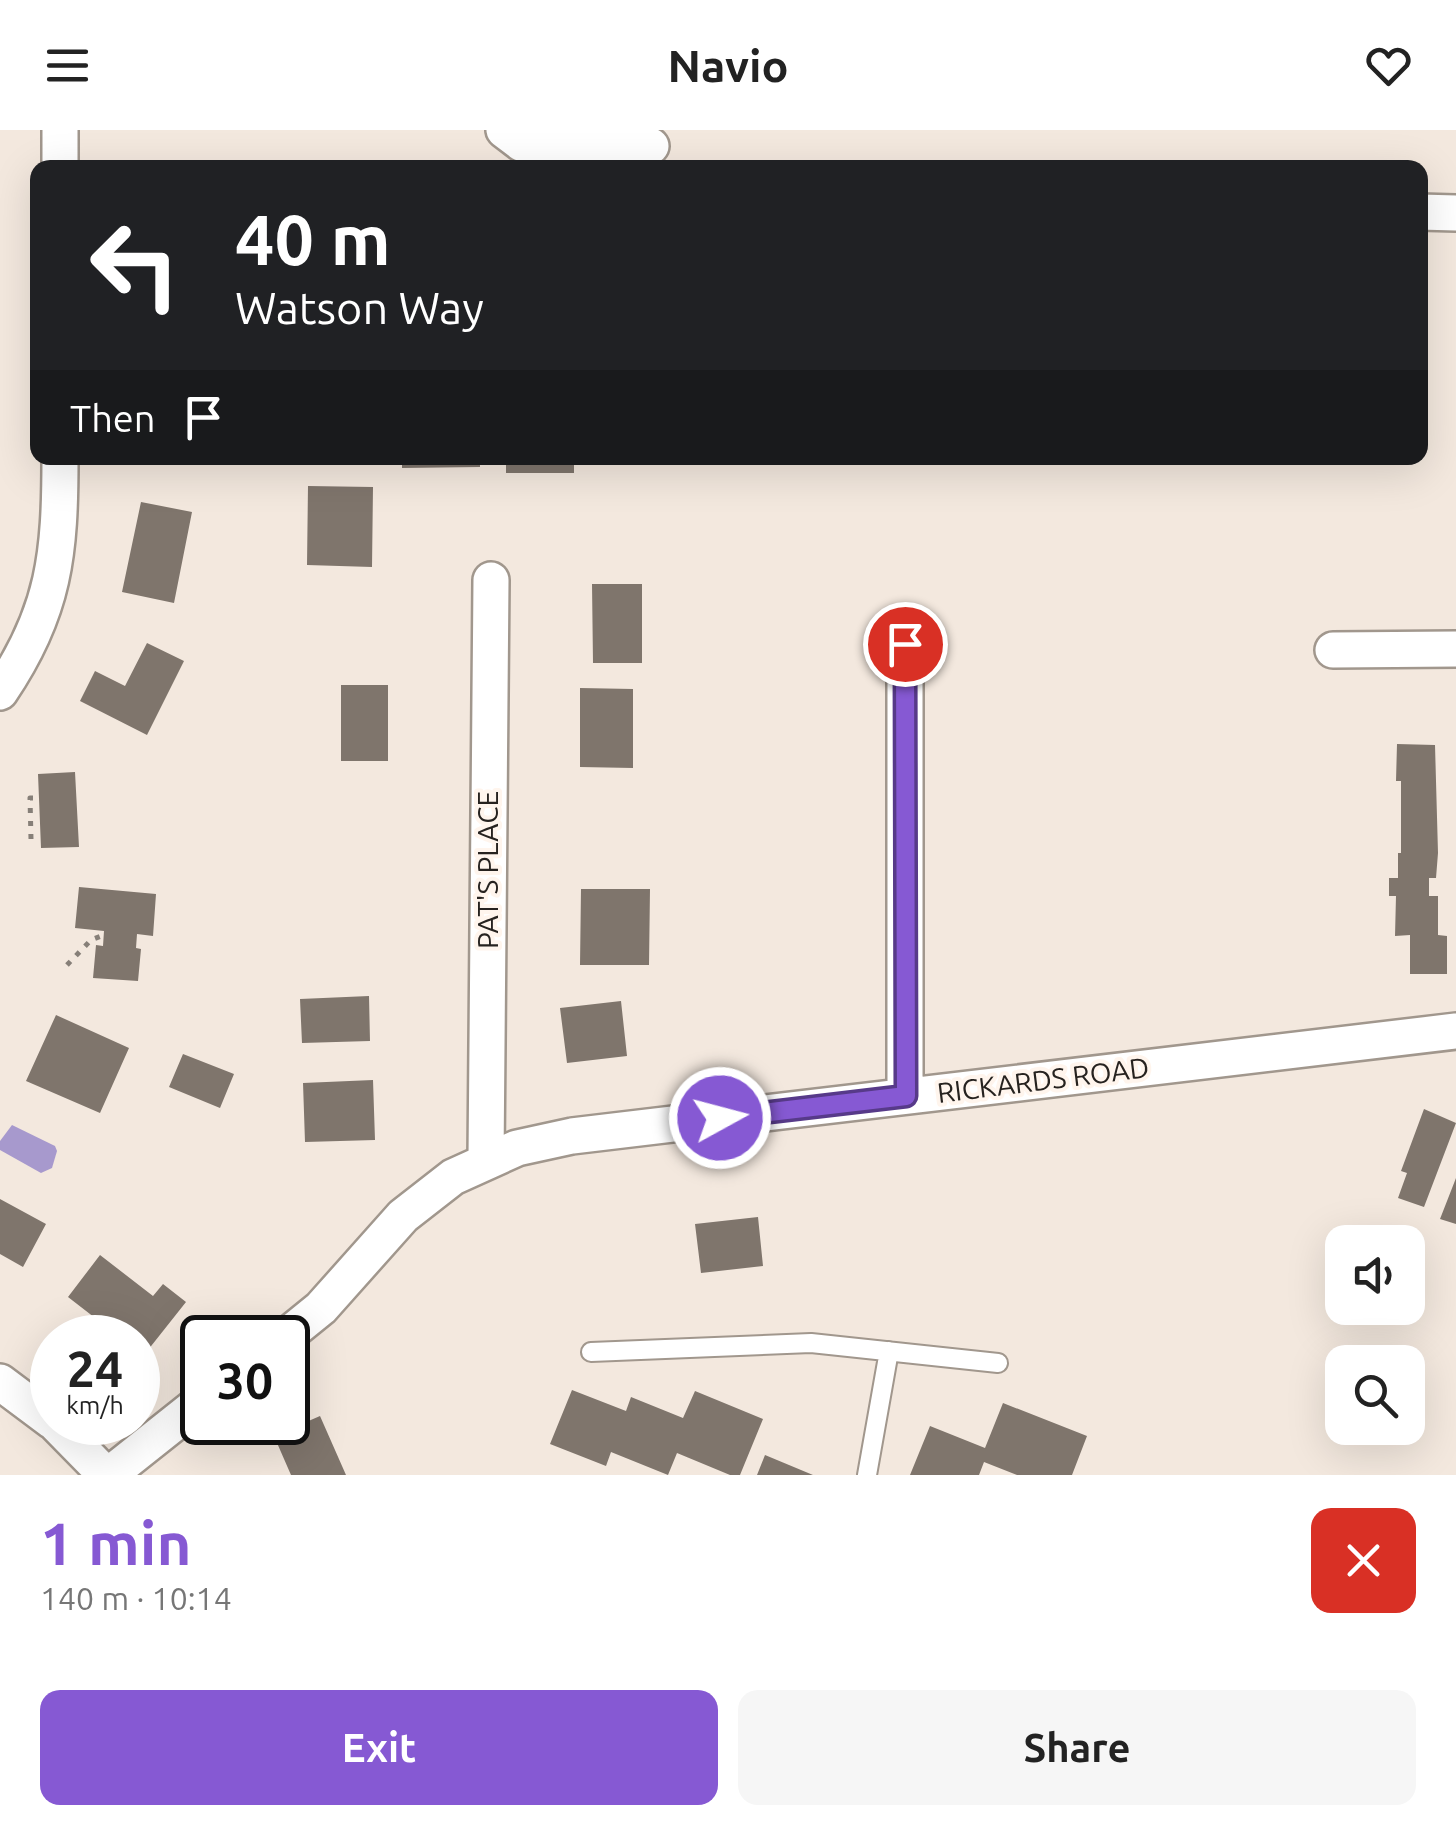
<!DOCTYPE html>
<html lang="en">
<head>
<meta charset="utf-8">
<style>
  body { margin:0; font-family:Ubuntu,sans-serif; background:#f6f6f6; color:#222; height:100vh; display:flex; flex-direction:column; font-size:38px; white-space:nowrap }
  * { box-sizing:border-box; margin:0 }
  p { font-size:32px; color:#767676 }
  .icon { flex:none; width:55px; height:55px; fill:none; stroke:currentColor; stroke-width:2; stroke-linecap:round; stroke-linejoin:round }
  .map { position:relative; height:1345px; overflow:hidden }
  .sheet { display:flex; flex-direction:column; background:#fff; flex:1 }
  .sheet>* { flex:none }
  .guide { position:absolute; left:30px; top:30px; width:1398px; height:305px; border-radius:20px; box-shadow:0 10px 40px #0002; background:#202124; color:#fff; overflow:hidden }
  .fabs { position:absolute; left:1325px; top:1095px; display:grid; gap:20px }
  .fabs a { display:grid; place-items:center; width:100px; height:100px; border-radius:20px; background:#fff; box-shadow:0 10px 40px #0002; font-size:50px }
  .speed { position:absolute; left:30px; top:1185px; display:flex; gap:20px; font-size:50px; font-weight:700; text-align:center }
  .speed>* { display:grid; place-content:center; width:130px; height:130px; border-radius:50%; background:#fff; box-shadow:0 10px 40px #0002; line-height:1 }
  .speed small { font-size:25px; font-weight:400 }
  .speed .limit { border:5px solid #111; border-radius:15px; background:#fff; color:#111 }
  .pin { position:absolute; display:grid; place-items:center; width:85px; height:85px; color:#fff; margin:-42px; border:5px solid #fff; border-radius:50%; box-shadow:0 2px 10px #0007 }
  .me { position:absolute; width:110px; margin:-55px; rotate:83deg; stroke-linejoin:round; filter:drop-shadow(0 0 8px #0008) }
  .turn { display:flex; align-items:center; gap:35px; height:210px; padding:0 40px; font-size:45px }
  .turn .icon { width:130px; height:130px; stroke-width:2.5 }
  .turn b { display:block; font-size:70px; line-height:85px }
  .then { display:flex; align-items:center; height:95px; padding:0 40px; background:#0003; gap:20px; font-size:38px }
  .round { display:grid; place-items:center; flex:none; width:105px; height:105px; border-radius:20px; background:#f6f6f6 }
  .head { display:flex; align-items:center; justify-content:space-between; height:170px; padding:0 40px }
  h1 { font-size:60px; font-weight:700; line-height:75px; color:#8659d3 }
  .cta { display:flex; gap:20px; margin-top:auto; padding:20px 40px }
  .cta a { flex:1; height:115px; border-radius:20px; background:#8659d3; color:#fff; font-size:40px; font-weight:700; line-height:115px; text-align:center }
  .cta a+a { background:#f6f6f6; color:#222 }
  header { display:flex; justify-content:space-between; align-items:center; height:130px; padding:0 40px; background:#fff; font-size:45px; font-weight:700 }
  .map>svg:first-child { display:block }
  .water { fill:#a799cd }
  .building { fill:#7f756c }
  .lines { fill:none; stroke-linecap:round; stroke-linejoin:round }
  .lane-casing { stroke:#a1978d; stroke-width:22 }
  .street-casing { stroke:#a1978d; stroke-width:40 }
  .path { stroke:#867f78; stroke-width:5; stroke-dasharray:5 8; stroke-linecap:butt }
  .lane { stroke:#fff; stroke-width:18 }
  .street { stroke:#fff; stroke-width:35 }
  .route-casing { stroke:#573a89; stroke-width:25 }
  .route { stroke:#8659d3; stroke-width:18 }
  .labels { text-anchor:middle; stroke-width:8; stroke-linejoin:round; paint-order:stroke }
  .street-label { font-size:28px; fill:#26221f; stroke:#fff5ed }
</style>
</head>
<body>
<header><svg class="icon" aria-label="menu" viewBox="0 0 24 24"><path d="M4 6h16M4 12h16M4 18h16"/></svg>Navio<svg class="icon" aria-label="heart" viewBox="0 0 24 24"><path d="M12 20l-8-8c-3-5 5-10 8-4 3-6 11-1 8 4z"/></svg></header>
<div class="map">
<svg width="1456" height="1345" viewBox="0 0 1456 1345">
  <rect width="100%" height="100%" fill="#f3e8de"/>
  <path class="water" d="M12 995 55 1016 57 1021 52 1038 41 1043 0 1020V1011Z"/>
  <path class="building" d="M402 328H480V337L402 338Z
    M506 328H574V343H506Z
    M308 356 373 357 372 437 307 435Z
    M141 372 192 382 174 473 122 462Z
    M592 454H642V533H593Z
    M147 513 184 531 147 605 80 571 95 541 125 556Z
    M341 555H388V631H341Z
    M580 558 633 559V638L580 637Z
    M1397 614 1435 615 1438 723 1436 748H1429V766H1438V805L1447 806V844H1410V805L1395 806 1396 766H1389V748H1398V723H1401V651H1396Z
    M75 642 79 717 41 718 38 644Z
    M79 757 156 764 153 806 137 804 136 818 141 819 138 851 93 848 96 815 103 816 104 801 75 798Z
    M581 759H650L649 835H580Z
    M369 866 370 911 302 913 300 869Z
    M621 871 627 926 567 933 560 878Z
    M56 885 129 918 100 983 26 951Z
    M183 924 234 944 220 978 169 957Z
    M373 950 375 1010 305 1012 303 953Z
    M1424 979 1456 993 1424 1077 1398 1068 1407 1043 1401 1041Z
    M1456 1048V1094L1440 1089Z
    M0 1069 46 1094 23 1137 0 1124Z
    M758 1087 763 1136 701 1143 695 1094Z
    M100 1125 153 1166 163 1154 186 1172 144 1225 138 1220V1208H121L68 1167Z
    M572 1260 626 1281 631 1267 683 1288 695 1261 763 1289 740 1345H730L677 1323 668 1345 611 1322 606 1336 550 1314Z
    M1003 1273 1087 1306 1072 1345H1017L984 1332 979 1345H910L930 1296 985 1318Z
    M320 1286 346 1345H291L274 1306Z
    M765 1325 813 1345H757Z"/>
  <g class="lines">
    <defs>
      <path id="lane" d="M591 1222 811 1213 998 1233
        M867 1345 889 1221"/>
      <path id="street" d="M60 0V38
        M504 0 521 13 651 16
        M1420 82 1456 83
        M905 515V966
        M1333 520 1456 519
        M0 562C55 481 60 423 60 328
        M486 1030 491 450
        M284 1208 321 1178 403 1086 453 1047 517 1018 572 1006 1456 901
        M0 1252 52 1291
        M54 1292 106 1345
        M109 1345 202 1271"/>
    </defs>
    <use href="#lane" class="lane-casing"/>
    <use href="#street" class="street-casing"/>
    <path class="path" d="M31 709 30 668H39
      M67 835 91 810 104 805"/>
    <use href="#lane" class="lane"/>
    <use href="#street" class="street"/>
  </g>
  <g class="lines">
    <defs>
      <path id="route" d="M720 988 906 966 905 514"/>
    </defs>
    <use href="#route" class="route-casing"/>
    <use href="#route" class="route"/>
  </g>
  <g class="labels">
    <g class="street-label">
      <text transform="translate(488 740) rotate(-90)" y="10">PAT'S PLACE</text>
      <text transform="translate(1043 950) rotate(-7)" y="10">RICKARDS ROAD</text>
    </g>
  </g>
</svg>
<div class="fabs">
<a><svg class="icon" aria-label="sound" viewBox="0 0 24 24"><path d="M4 9h4l5-4v14l-5-4H4zM17 9q2 3 0 6"/></svg></a>
<a><svg class="icon" aria-label="search" viewBox="0 0 24 24"><circle cx="10" cy="10" r="6"/><path d="M15 15l6 6"/></svg></a>
</div>
<div class="speed"><div>24<small>km/h</small></div><div class="limit">30</div></div>
<div class="pin" style="left:905px;top:514px;background:#d93025"><svg class="icon" aria-label="arrive" viewBox="0 0 24 24"><path d="M6 21V4h12l-3 4 3 4H6"/></svg></div>
<svg class="me" style="left:720px;top:988px" viewBox="-20 -20 40 40"><circle r="17" fill="#8659d3" stroke="#fff" stroke-width="3"/><path d="M0-11L8 9 0 5-8 9z" fill="#fff"/></svg>
<div class="guide">
<div class="turn"><svg class="icon" aria-label="left" viewBox="0 0 24 24"><path d="M17 20v-9H6M10 6l-5 5 5 5"/></svg><div><b>40 m</b>Watson Way</div></div>
<div class="then">Then<svg class="icon" aria-label="arrive" viewBox="0 0 24 24"><path d="M6 21V4h12l-3 4 3 4H6"/></svg></div>
</div>
</div>
<section class="sheet">
<div class="head"><div><h1>1 min</h1><p>140 m · 10:14</p></div><a class="round" style="background:#d93025;color:#fff"><svg class="icon" aria-label="close" viewBox="0 0 24 24"><path d="M6 6l12 12M18 6L6 18"/></svg></a></div>
<div class="cta"><a>Exit</a><a>Share</a></div>
</section>
</body>
</html>
